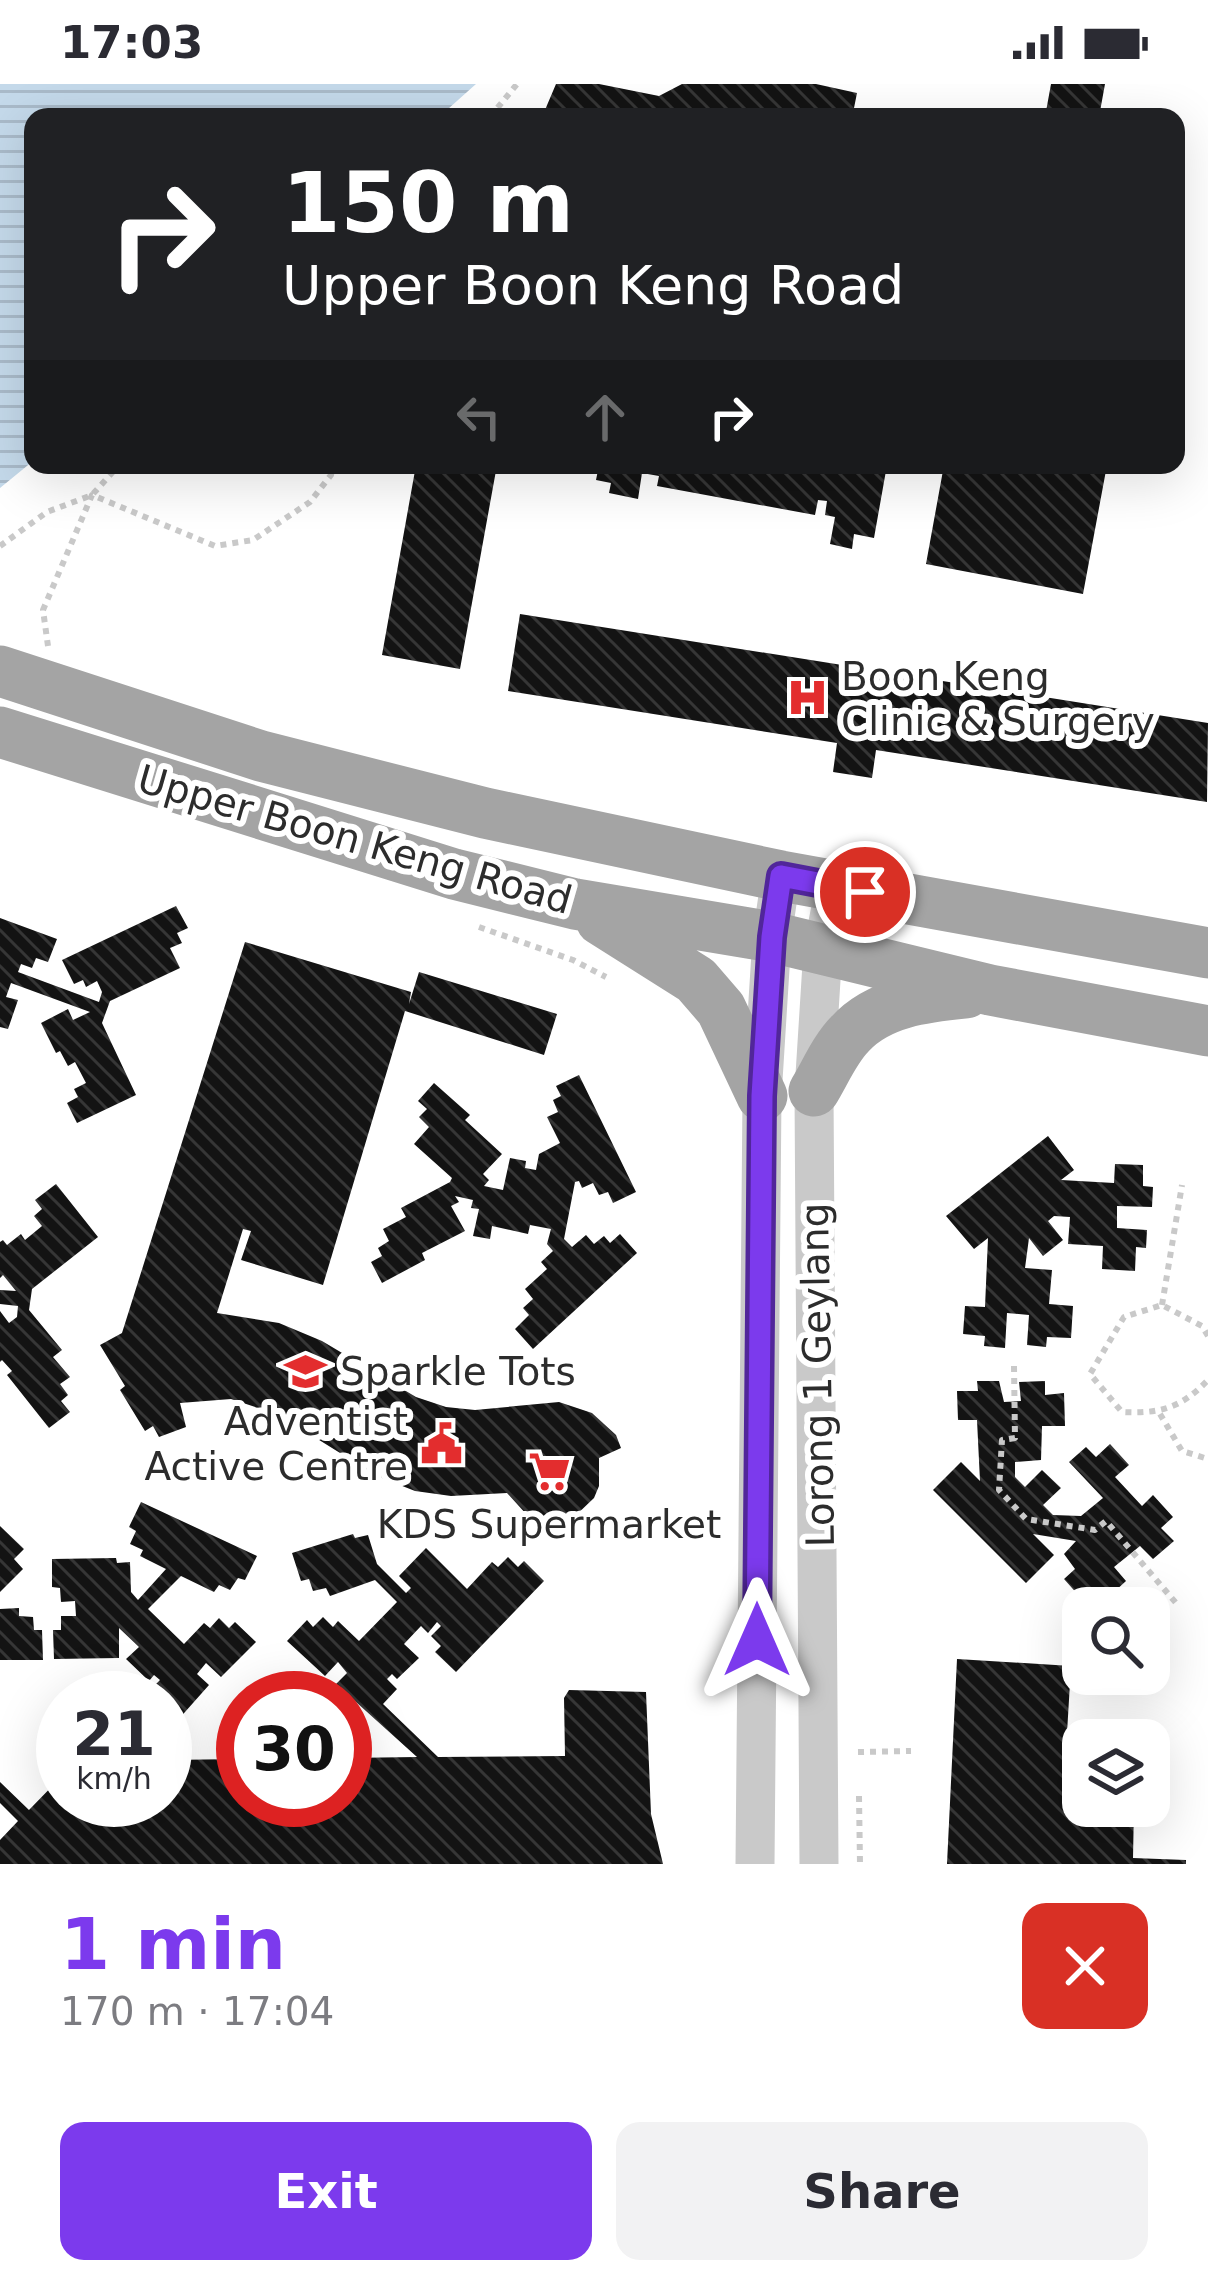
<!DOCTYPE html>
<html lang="en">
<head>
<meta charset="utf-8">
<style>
  body { margin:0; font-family:"DejaVu Sans",sans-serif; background:#f2f2f3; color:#2b2b33; height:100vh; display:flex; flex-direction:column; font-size:45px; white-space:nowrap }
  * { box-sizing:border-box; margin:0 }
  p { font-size:39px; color:#7c7c81 }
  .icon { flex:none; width:66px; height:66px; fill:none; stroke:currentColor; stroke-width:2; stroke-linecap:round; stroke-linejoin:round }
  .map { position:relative; height:1780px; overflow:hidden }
  .details { display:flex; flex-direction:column; background:#fff; flex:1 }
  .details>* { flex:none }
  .top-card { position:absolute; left:24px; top:24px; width:1161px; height:366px; border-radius:24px; box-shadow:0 12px 48px #0002; background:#202124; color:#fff; overflow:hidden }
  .tools { position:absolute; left:1062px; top:1503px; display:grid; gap:24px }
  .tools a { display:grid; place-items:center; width:108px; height:108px; border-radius:24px; background:#fff; box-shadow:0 12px 48px #0002; font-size:60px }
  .speed { position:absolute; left:36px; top:1587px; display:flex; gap:24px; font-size:60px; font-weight:700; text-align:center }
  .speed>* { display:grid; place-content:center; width:156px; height:156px; border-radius:50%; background:#fff; box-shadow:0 12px 48px #0002; line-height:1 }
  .speed small { font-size:30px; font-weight:400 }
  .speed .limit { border:18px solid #d22; background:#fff; color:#111 }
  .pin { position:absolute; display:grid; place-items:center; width:102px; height:102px; color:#fff; margin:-51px; border:6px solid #fff; border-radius:50%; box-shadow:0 3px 12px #0007 }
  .me { position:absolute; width:132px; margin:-66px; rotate:0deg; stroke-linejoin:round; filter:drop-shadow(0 0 9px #0008) }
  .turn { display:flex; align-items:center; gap:42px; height:252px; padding:0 60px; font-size:54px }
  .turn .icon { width:156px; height:156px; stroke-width:2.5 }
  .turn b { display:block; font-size:84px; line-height:102px }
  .lanes { display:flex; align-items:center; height:114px; padding:0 60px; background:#0003; justify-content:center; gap:60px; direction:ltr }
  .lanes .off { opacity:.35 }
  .round { display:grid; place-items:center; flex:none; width:126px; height:126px; border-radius:24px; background:#f2f2f3 }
  .headline { display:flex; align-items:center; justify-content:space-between; height:204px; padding:0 60px }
  h1 { font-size:72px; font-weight:700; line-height:90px; color:#7c3aed }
  .cta { display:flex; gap:24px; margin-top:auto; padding:24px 60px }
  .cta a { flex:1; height:138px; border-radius:24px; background:#7c3aed; color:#fff; font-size:48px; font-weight:700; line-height:138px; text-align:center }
  .cta a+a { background:#f2f2f3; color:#2b2b33 }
  .status { display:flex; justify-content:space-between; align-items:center; height:84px; padding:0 60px; background:#fff; direction:ltr }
  .status svg { height:33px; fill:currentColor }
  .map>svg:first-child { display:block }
  .water { fill:url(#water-rules) }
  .building { fill:url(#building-back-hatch) }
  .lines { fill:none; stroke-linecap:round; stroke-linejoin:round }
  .path { stroke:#c9c9c9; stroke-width:6; stroke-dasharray:6 6; stroke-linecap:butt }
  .minor { stroke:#c9c9c9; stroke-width:39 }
  .major { stroke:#a4a4a4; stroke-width:51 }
  .route-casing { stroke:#51269a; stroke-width:30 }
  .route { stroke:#7c3aed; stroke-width:21 }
  .labels { text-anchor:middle; stroke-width:12; stroke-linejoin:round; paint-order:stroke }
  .poi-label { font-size:39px; fill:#2c2c2c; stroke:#fff; text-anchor:start }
  .street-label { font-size:39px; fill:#2c2c2c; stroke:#fff }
</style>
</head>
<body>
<div class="status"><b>17:03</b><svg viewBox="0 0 49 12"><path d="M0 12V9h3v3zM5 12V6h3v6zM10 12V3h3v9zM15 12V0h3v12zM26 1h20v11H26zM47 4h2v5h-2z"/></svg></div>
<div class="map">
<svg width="1208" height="1780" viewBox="0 0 1208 1780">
  <defs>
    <pattern id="water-rules" width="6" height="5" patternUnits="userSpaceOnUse" patternTransform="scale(3)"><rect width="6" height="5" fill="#c4d9ea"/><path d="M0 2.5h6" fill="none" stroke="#a9bac9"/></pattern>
    <pattern id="building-back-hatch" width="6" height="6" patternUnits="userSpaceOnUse" patternTransform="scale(3)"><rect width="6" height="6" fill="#131313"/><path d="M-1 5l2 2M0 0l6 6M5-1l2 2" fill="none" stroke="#363636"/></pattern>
  </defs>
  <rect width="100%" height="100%" fill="#fff"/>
  <path class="water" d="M0 0H476L439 33H33V377L0 404Z"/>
  <path class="building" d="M556 0H599L659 12 682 0H816L857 9 854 24 864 26 863 33H542Z
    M1051 0H1105L1099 33H1045Z
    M416 381H497L460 585 382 571Z
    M599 381H887L874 454 854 450 852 465 830 460 835 433 825 431 827 417 818 416 815 431 657 402 659 392 642 389 638 415 609 409 611 399 596 396Z
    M944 381H1107L1083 510 926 480Z
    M520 530 1208 639 1207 718 876 666 872 694 833 688 837 659 508 607Z
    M176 822 188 844 177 849 182 859 170 864 180 884 110 917 102 939 136 1011 77 1039 67 1019 78 1013 74 1005 86 999 75 978 68 982 60 967 56 969 41 939 68 925 73 936 90 928 11 899 6 913 18 916 8 945 0 943V834L57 855 48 878 36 874 32 884 21 880 18 888 99 918 102 908 97 897 86 903 83 896 74 900 62 876Z
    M245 858 411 908 409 920 419 888 557 930 544 971 405 927 323 1201 241 1176 251 1147 243 1145 217 1229 279 1239 322 1257 416 1313 446 1323 475 1326 559 1318 592 1329 616 1351 621 1364 599 1374V1402L594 1414 572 1435 555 1439 539 1436 527 1431 507 1409 451 1412 415 1407 377 1392 279 1331 231 1315 180 1319 186 1343 159 1353 153 1342 145 1347 120 1306 125 1302 100 1261 122 1249Z
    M579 991 636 1108 613 1119 608 1108 599 1111 593 1099 582 1104 579 1097 575 1098 564 1155 572 1163 586 1151 594 1160 604 1152 610 1159 620 1150 637 1169 533 1265 515 1245 529 1231 523 1224 533 1215 525 1205 547 1185 541 1178 553 1167 547 1160 551 1145 530 1141 528 1150 492 1142 490 1155 473 1152 479 1125 471 1124 473 1116 455 1112 459 1118 451 1122 465 1147 422 1169 425 1176 382 1199 371 1178 382 1172 378 1164 389 1157 383 1145 406 1133 401 1124 450 1098 452 1094 414 1060 429 1043 419 1033 427 1025 418 1017 434 999 470 1031 465 1036 502 1070 483 1090 489 1096 484 1102 503 1106 510 1074 526 1077 525 1084 536 1086 539 1070 560 1059 547 1033 558 1028 553 1016 561 1012 556 1002Z
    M1048 1052 1074 1086 1061 1096 1114 1099 1115 1080 1143 1081V1102L1153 1103 1152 1123 1117 1122V1144L1147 1146 1146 1164 1136 1163 1135 1187 1102 1185 1103 1162 1068 1160 1070 1133 1054 1132 1048 1137 1063 1156 1043 1172 1029 1154 1025 1184 1052 1186 1049 1220 1073 1222 1071 1254 1047 1253 1046 1263 1027 1261 1029 1231 1007 1229 1005 1264 984 1262 985 1252 963 1250 965 1222 985 1223 988 1154 974 1165 946 1132Z
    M56 1100 98 1153 32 1205 29 1226 62 1266 53 1273 70 1293 60 1300 68 1311 61 1317 70 1328 49 1344 7 1291 12 1287 2 1276 0 1278V1227L9 1239 17 1233 18 1222 0 1220V1206L16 1207 3 1191 0 1194V1158L3 1156 7 1161 21 1150 25 1156 42 1142 34 1132 42 1125 35 1116Z
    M977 1297H999L1004 1318 1021 1317 1019 1298 1045 1297V1311L1064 1309 1065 1342H1042L1041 1376 1015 1378V1393L1025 1403 1042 1386 1061 1404 1043 1421 1053 1431 1081 1432 1103 1414 1069 1378 1086 1363 1096 1373 1110 1360 1129 1381 1115 1393 1142 1422 1153 1411 1173 1433 1161 1444 1174 1457 1153 1475 1140 1462 1114 1483 1126 1497 1102 1519 1089 1504 1080 1513 1064 1495 1075 1485 1064 1470 1076 1457 1033 1450 1054 1471 1026 1499 933 1406 961 1378 980 1397 977 1336H958L957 1307H978Z
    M141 1418 257 1472 245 1496 238 1494 230 1506 219 1501 214 1508 181 1492 148 1525 184 1560 204 1539 210 1544 219 1534 229 1544 235 1538 256 1558 221 1593 206 1579 197 1590 209 1601 177 1637 174 1634 165 1643V1614H154L148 1608 160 1596 154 1591 149 1597 126 1575 139 1563 119 1544V1574L54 1575 53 1546H61V1532H76L75 1517 61 1518 60 1504 52 1503V1475L116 1474 117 1479 130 1478 131 1508 138 1516 166 1485 140 1472 143 1466 130 1460 136 1447 129 1443Z
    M0 1442 24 1465 14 1475 23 1485 0 1508Z
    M353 1450 355 1454 368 1451 377 1480 406 1509 411 1504 399 1492 426 1464 467 1505 492 1478 498 1483 508 1473 518 1483 524 1477 544 1497 456 1588 435 1568 441 1562 431 1552 441 1542 437 1538 428 1549 421 1542 404 1560 419 1574 397 1595 392 1590 387 1595 397 1605 383 1620 438 1673 565 1672 564 1614 569 1606 646 1608 651 1730 663 1780H0V1756L18 1737 0 1719V1698L29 1726 63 1691V1716H165V1676L243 1675V1716H345V1674L417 1673 336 1600 347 1589 338 1578 325 1592 287 1557 307 1536 313 1543 323 1533 333 1543 338 1537 359 1557 397 1518 375 1496 330 1512 326 1504 313 1507 309 1495 301 1497 292 1469Z
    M19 1524V1532L33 1533 34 1546H42L43 1576H0V1525Z
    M957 1575 1071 1582 1067 1649 1131 1652V1656H1083V1722H1134L1133 1774 1186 1776V1780H947Z"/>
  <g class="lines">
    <path class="path" d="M490 33 517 0
      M0 462 47 428 92 411 119 381
      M48 562 43 526 92 411 215 462 253 456 310 418 331 391 333 381
      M479 843 573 876 606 893
      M1162 1221 1182 1101
      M1208 1252 1202 1242 1162 1221 1124 1233 1090 1290 1122 1328C1160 1330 1181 1324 1208 1296
      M1014 1282 1015 1354 1002 1356 999 1406 1026 1435 1095 1446 1106 1437 1176 1519
      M1160 1330 1182 1367 1208 1375
      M858 1668 911 1667
      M859 1712 860 1780"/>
    <path class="minor" d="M755 1780 762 1012 772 853 781 792
      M819 1780 814 1007 823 864 835 803"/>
    <path class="major" d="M0 587 261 672 485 729 781 792 1208 869
      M0 648 454 790 575 820 772 853 990 906 1208 947
      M601 836 696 896 721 925 762 1012
      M814 1007C825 989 835 965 850 950 879 918 926 913 966 909"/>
  </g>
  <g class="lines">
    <defs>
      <path id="route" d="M757 1556 762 1012 772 853 781 792 865 808"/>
    </defs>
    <use href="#route" class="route-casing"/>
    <use href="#route" class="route"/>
  </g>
  <defs>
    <symbol id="hospital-bare" viewBox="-9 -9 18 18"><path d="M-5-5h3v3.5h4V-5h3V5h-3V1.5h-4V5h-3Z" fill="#e32d2e" stroke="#fff" stroke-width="2.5" paint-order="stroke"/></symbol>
    <symbol id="school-bare" viewBox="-9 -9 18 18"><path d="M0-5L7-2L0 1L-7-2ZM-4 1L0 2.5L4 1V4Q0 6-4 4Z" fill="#e32d2e" stroke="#fff" stroke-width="2.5" paint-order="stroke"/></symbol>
    <symbol id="civic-bare" viewBox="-9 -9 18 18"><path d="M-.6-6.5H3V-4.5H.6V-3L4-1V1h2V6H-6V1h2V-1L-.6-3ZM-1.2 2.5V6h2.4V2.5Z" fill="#e32d2e" stroke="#fff" stroke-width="2.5" paint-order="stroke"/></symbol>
    <symbol id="supermarket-bare" viewBox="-9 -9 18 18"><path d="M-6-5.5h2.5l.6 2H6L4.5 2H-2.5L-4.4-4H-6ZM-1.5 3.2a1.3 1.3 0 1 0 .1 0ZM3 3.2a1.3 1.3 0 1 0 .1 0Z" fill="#e32d2e" stroke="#fff" stroke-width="2.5" paint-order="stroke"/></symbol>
  </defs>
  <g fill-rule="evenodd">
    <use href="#hospital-bare" x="778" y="584" width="59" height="59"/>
    <use href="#school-bare" x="276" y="1258" width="59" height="59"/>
    <use href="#civic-bare" x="412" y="1330" width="59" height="59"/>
    <use href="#supermarket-bare" x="520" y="1358" width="59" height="59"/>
  </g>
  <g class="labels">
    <g class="poi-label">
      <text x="841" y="606">Boon Keng<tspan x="841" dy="45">Clinic &amp; Surgery</tspan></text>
      <text x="340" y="1301">Sparkle Tots</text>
      <text x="408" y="1351" text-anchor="end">Adventist<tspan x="408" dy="45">Active Centre</tspan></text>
      <text x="549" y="1454" text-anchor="middle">KDS Supermarket</text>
    </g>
    <g class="street-label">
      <text transform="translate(355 755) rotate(16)" y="14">Upper Boon Keng Road</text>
      <text transform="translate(817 1291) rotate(-91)" y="14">Lorong 1 Geylang</text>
    </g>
  </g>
</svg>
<div class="tools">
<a><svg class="icon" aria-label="search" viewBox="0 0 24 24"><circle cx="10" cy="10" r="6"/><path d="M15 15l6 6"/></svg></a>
<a><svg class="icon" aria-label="layers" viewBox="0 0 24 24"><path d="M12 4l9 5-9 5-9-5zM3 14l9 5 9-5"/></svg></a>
</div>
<div class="speed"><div>21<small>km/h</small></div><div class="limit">30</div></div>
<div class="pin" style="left:865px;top:808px;background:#d93025"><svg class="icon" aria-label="arrive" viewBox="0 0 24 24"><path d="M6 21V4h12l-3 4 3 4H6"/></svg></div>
<svg class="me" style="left:757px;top:1556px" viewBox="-20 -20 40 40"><path d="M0-17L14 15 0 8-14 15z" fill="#7c3aed" stroke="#fff" stroke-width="4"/></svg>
<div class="top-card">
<div class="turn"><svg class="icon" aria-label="right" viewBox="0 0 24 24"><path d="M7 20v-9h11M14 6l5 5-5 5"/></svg><div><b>150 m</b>Upper Boon Keng Road</div></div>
<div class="lanes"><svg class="icon off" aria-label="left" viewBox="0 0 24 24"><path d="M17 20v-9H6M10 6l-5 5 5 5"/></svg><svg class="icon off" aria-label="ahead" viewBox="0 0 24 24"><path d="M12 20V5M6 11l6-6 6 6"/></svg><svg class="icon" aria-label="right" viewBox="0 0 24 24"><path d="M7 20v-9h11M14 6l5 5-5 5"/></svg></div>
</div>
</div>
<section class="details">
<div class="headline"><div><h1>1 min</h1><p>170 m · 17:04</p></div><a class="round" style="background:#d93025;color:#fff"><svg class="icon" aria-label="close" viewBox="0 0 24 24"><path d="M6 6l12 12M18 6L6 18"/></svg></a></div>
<div class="cta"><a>Exit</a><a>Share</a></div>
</section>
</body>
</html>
